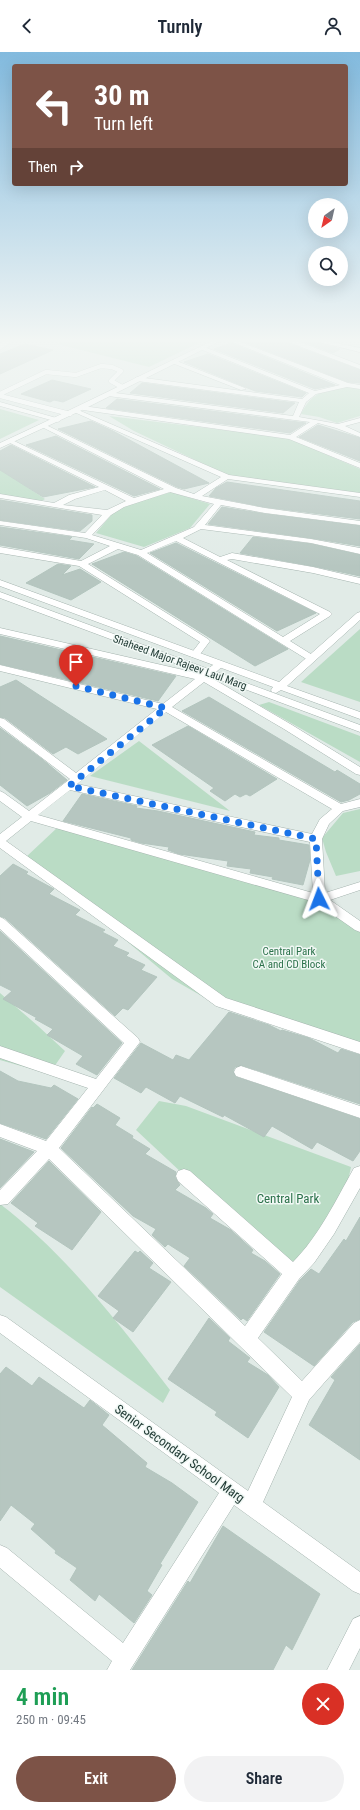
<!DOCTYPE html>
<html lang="en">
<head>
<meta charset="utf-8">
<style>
  body { margin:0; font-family:"Roboto Condensed",sans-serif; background:#f2f2f3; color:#1f2937; height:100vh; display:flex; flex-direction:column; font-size:15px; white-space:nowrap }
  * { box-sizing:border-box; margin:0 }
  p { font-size:13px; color:#747a83 }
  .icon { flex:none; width:22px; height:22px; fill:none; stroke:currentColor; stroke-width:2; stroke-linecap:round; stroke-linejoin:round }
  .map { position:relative; height:1618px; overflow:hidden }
  .panel { display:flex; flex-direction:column; background:#fff; flex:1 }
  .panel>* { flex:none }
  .guide { position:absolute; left:12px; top:12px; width:336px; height:122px; border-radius:4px; box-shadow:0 4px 16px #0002; background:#7d5347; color:#fff; overflow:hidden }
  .needle { width:26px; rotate:214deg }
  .controls { position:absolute; left:308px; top:146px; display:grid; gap:8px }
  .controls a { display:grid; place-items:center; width:40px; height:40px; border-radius:50%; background:#fff; box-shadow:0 4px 16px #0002; font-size:20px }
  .pin { position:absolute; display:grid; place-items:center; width:34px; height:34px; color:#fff; margin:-41px -17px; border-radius:50% 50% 50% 0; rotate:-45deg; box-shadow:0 0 4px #0007 }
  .pin .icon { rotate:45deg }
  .me { position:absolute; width:44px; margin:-22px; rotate:357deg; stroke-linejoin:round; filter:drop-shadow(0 0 3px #0008) }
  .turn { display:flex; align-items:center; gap:14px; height:84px; padding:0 16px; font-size:18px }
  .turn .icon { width:52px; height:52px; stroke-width:2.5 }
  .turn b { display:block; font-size:28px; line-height:34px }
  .then { display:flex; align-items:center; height:38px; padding:0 16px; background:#0003; gap:8px; font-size:15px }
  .round { display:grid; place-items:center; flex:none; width:42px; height:42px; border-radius:21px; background:#f2f2f3 }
  .overview { display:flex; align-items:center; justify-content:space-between; height:68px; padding:0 16px }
  h1 { font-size:24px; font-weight:600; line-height:30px; color:#1e9e55 }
  .primary-button { display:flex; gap:8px; margin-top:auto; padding:8px 16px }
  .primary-button a { flex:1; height:46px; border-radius:24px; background:#7d5347; color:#fff; font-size:16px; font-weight:600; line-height:46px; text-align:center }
  .primary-button a+a { background:#f2f2f3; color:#1f2937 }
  header { display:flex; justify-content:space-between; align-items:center; height:52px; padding:0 16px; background:#fff; font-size:18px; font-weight:600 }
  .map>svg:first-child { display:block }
  .green { fill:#badcc5 }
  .building { fill:#b6c6c0; stroke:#b3c5be }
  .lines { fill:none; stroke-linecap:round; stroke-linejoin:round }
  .service-casing { stroke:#a4b3ae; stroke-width:5 }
  .minor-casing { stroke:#a4b3ae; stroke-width:1 }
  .tertiary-casing { stroke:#a4b3ae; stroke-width:1 }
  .service { stroke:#fff; stroke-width:4.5 }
  .minor { fill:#fff; fill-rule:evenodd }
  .tertiary { fill:#fff; fill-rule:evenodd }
  .route { stroke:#1a73e8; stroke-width:7; stroke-dasharray:0 12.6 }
  .labels { text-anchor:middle; stroke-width:3; stroke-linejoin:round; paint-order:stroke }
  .street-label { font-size:11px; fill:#223c36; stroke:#f1f8f5 }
  .park-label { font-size:11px; fill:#2c724b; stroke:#f1f8f5 }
  .near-park-label { font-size:13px; fill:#2c724b; stroke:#f1f8f5 }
  .near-street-label { font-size:13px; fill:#223c36; stroke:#f1f8f5 }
</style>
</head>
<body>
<header><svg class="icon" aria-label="back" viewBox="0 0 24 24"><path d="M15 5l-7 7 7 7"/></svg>Turnly<svg class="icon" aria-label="person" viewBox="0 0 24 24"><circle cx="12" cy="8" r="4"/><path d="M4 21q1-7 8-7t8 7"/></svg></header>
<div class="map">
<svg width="360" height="1618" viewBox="0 0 360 1618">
  <rect width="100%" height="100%" fill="#e1ebe7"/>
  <path class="green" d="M66 288H205L149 315 57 292Z
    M348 334 360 336V364L337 371 319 365 301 362C313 338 324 340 348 334Z
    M0 357 39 368 0 387Z
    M109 364 288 386 360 417V442L227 423 134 379Z
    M0 417 45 447 40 450 0 442Z
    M171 440 210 452 190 476 144 495 96 481 112 462 125 454Z
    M360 577V650L301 630Z
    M269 650 360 684V710L259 653Z
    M139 689 230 759 90 724Z
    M360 757V819L336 824 326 800 322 786 343 761Z
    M58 775 322 845 360 873V996L221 955 172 927 26 805Z
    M0 941 38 974 65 999 56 1012 46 1021 0 1008Z
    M159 1049 186 1054 351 1115 344 1147 292 1215 199 1137 136 1078Z
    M0 1152C66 1202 120 1273 170 1338L163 1351 0 1235Z"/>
  <path class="building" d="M239 288H286L287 291 360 318V331L348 330Z
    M299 288H310L340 297 333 301Z
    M231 291 335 333 315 337 214 297Z
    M25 292 53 298 0 322V302Z
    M208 302 306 341 302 345 255 339 184 310Z
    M52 328 91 337 63 350 54 348 50 350 21 342Z
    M142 331 295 351 283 361 130 341Z
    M117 347 306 371 290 381 106 356Z
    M91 369 113 379 209 431 184 437 177 435 58 377Z
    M318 373 360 386V409L299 385Z
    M56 384 160 437 134 444 26 393Z
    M11 393 95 435 43 445 0 418V399Z
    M227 430 360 449V467L265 455 209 444 216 436Z
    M0 448 92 463V469L80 479 0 468Z
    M222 455 265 462 360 474V494L311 486 208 472Z
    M0 475 72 485 69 488 94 492 79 507 0 493Z
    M253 485 311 492 360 503V524L313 514 240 501Z
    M176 491 316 561 277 579 150 501Z
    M124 500 137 504 288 597 255 614 92 512Z
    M58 512 71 514 62 523 80 517 101 530 71 548 26 531Z
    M0 584 176 624 158 649 145 646 0 612Z
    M16 628 107 687 78 702 66 695 53 702 5 666 0 665V635Z
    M209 645 335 720 337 718 360 732V742L349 748 341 750 182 659Z
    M188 674 277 727 250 744 246 742 240 745 235 742 225 749 210 739 214 736 152 693Z
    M0 676 42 707 67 728 50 741 27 754 0 733Z
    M82 742 137 754 136 756 158 759 255 780 254 783 279 786V788L309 793 310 808 303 833 272 827 273 825 250 821 251 817 227 814 228 809 179 802 168 798 169 795 141 791 131 788V786L63 769Z
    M13 812 28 820 26 822 54 837 49 842 80 858 75 863 105 878 102 880 118 888 113 894 129 901 126 904 145 913 141 918 157 925 128 958 123 956 115 964 5 866 0 864V824Z
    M0 879 122 991 97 1023 76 1012 83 1004 47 983 53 977 35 967 37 966 3 947 12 939 0 933Z
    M229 960 269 973 281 979 282 978 309 986 338 1001 341 997 360 1003V1052L241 1013 235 1015 233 1019 236 1025 360 1067V1099L353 1109 317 1090 312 1097 272 1074 264 1085 224 1063 223 1065 180 1044 175 1051 146 1035 141 1041 114 1026 141 991 173 1008 176 1003 189 1008Z
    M0 1019 18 1029 51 1036 54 1033 78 1047 46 1087 0 1071Z
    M97 1052 120 1066 115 1073 133 1084 132 1086 150 1097 145 1102 176 1120 175 1125 180 1133 175 1138 206 1156 213 1162 210 1166 231 1178 253 1198 251 1201 265 1209 280 1222 247 1269 243 1266 241 1268 184 1214 190 1206 168 1192 165 1195 152 1183 156 1177 133 1164 61 1096 92 1055 93 1056Z
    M0 1087 34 1100 0 1136Z
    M49 1109 101 1160 72 1198 35 1174 38 1171 11 1151Z
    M360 1165V1267L353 1270 314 1314 264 1280 300 1228 311 1217 319 1222 344 1187 346 1189Z
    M135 1199 138 1201 140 1199 153 1211 149 1216 171 1230 133 1280 113 1266 119 1259 98 1244Z
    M209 1266 230 1286 228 1289 250 1306 247 1310 268 1323 279 1335 248 1386 215 1363 217 1360 168 1327Z
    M360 1292V1408L309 1373 335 1328 331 1325Z
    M6 1315 32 1334 39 1325 84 1356 90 1348 109 1363 102 1373 147 1411 145 1415 172 1431 198 1450 160 1512 162 1513 147 1539 152 1543 134 1571 99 1542 95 1549 70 1528 77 1516 55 1501 56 1499 31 1477 35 1472 11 1453 0 1469V1322Z
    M223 1474 320 1542 292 1598 286 1593 273 1618H132L188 1529 190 1531Z"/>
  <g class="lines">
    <defs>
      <path id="service" d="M0 295 8 289 7 288
        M0 342 46 320 76 323 101 314 112 315 121 319 111 329 122 335
        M0 344 70 362"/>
      <path id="minor" d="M227 288H235L348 331 360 333V337L347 335 316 342 306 350 299 365 338 372 360 366V370L345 374 360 381V385L336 376 318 371 296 385 360 411V416L289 387 83 358 80 356 83 354 290 383 310 370 108 344 105 342 108 340 293 364 299 350 137 329 134 327 137 325 302 347 309 341 200 297V295L202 294 315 339 340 333Z
        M288 288H295L360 313V317L288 290Z
        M174 308 245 336 246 337 241 338 172 311V309Z
        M0 350 60 367 61 368 58 370 0 354Z
        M76 357 229 423 360 441V445L228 427 202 444 265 456 360 469V473L265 461 221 453 205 473 311 487 360 496V502L311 491 201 477 183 486 220 505 232 501 313 515 360 526V532L313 521 232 507 227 508 330 560 332 562 330 564 290 589 314 604 316 606 314 608H308L138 503 118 497 88 512 208 587 210 589 198 605H192L190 603 200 590 79 514 0 501V495L81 509 110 494 86 486 0 473V469L85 481 102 463 0 446V442L54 451 69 443 99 435 8 390V388H12L134 446 164 437 42 375V373H46L176 436 194 442 221 425 74 360V358ZM105 438 126 449 107 458 63 453 75 447ZM170 440 214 452 194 475 141 498 92 483 111 463 124 455ZM176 489 320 562 283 585 147 501Z
        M0 576 201 622 217 610H223L225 612 223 614 210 625 292 673 360 715V723L356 722 284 677 204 630 172 655 341 752 360 747V755L343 759 329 772 322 787 325 841 360 830V838L330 848 360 869V880L355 878 315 850 31 769 6 789 226 946 360 990V1002L216 954 0 796V782L22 765 0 749V739L4 741 29 759 70 727 0 674V666L4 667 76 721 157 657 0 619V613L163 652 195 627 0 582ZM166 660 332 757 320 767 312 782 77 732ZM70 738 310 790 313 841 38 763Z
        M0 865 4 867 138 986 140 990 59 1096 245 1274 282 1222 178 1129 176 1124 178 1119 184 1117 190 1119 293 1210C319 1184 336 1148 354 1116L360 1114V1136L334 1182 314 1211 299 1227 258 1286 302 1329 354 1271 360 1268V1290L309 1348 263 1450 360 1520V1542L353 1539 234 1453 130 1618H107L112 1609 0 1516V1493L7 1496 123 1591 219 1441 0 1281V1263L6 1265 248 1439 292 1345 49 1107 8 1152 0 1153V1138L37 1099 0 1085V1072L46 1089 88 1036 0 1006V994L96 1027 124 991 0 877Z
        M241 1014 360 1054V1066L236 1024 234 1020 236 1016Z
        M360 1564V1596L349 1618H327L353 1567Z"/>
      <path id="tertiary" d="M214 288H222L78 360 0 396V391C72 358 143 322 214 288Z
        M311 288H322L360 296V300Z
        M0 528 279 630 357 561 360 560V568L287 634 360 660V667L281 638 276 641 272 640 271 638 273 635 0 534Z
        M0 540 360 673V680L0 546Z"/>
    </defs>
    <use href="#service" class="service-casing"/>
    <use href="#minor" class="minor-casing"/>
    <use href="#tertiary" class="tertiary-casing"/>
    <use href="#service" class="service"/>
    <use href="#minor" class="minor"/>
    <use href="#tertiary" class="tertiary"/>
  </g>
  <linearGradient id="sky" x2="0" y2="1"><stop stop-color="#82bade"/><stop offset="0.56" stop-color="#f2f6f4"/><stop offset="1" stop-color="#f2f6f4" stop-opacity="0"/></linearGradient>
  <rect width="360" height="515" fill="url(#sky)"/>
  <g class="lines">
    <path class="route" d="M76 634 166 656 69 734 316 787 319 847"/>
  </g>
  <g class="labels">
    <g class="street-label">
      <text transform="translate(180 610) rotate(20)" y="4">Shaheed Major Rajeev Laul Marg</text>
    </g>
    <g class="park-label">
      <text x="289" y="903">Central Park<tspan x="289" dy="13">CA and CD Block</tspan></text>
    </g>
    <g class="near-park-label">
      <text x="288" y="1151">Central Park</text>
    </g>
    <g class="near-street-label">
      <text transform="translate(180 1401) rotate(36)" y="5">Senior Secondary School Marg</text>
    </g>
  </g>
</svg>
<div class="controls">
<a><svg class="needle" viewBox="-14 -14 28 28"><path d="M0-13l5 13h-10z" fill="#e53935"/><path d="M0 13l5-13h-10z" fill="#747a83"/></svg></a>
<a><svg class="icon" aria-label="search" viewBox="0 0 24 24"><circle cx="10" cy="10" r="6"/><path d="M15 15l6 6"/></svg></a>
</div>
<div class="pin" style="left:76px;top:634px;background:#d93025"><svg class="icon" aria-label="arrive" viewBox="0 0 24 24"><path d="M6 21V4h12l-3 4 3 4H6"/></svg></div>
<svg class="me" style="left:319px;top:847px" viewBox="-20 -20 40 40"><path d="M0-17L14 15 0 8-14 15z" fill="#1a73e8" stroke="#fff" stroke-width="4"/></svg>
<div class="guide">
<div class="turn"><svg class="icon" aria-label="left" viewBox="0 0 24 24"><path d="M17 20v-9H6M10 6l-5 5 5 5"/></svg><div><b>30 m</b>Turn left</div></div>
<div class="then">Then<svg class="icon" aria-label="right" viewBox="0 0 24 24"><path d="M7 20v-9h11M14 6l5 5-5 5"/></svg></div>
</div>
</div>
<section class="panel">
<div class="overview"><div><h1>4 min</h1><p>250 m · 09:45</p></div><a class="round" style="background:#d93025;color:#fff"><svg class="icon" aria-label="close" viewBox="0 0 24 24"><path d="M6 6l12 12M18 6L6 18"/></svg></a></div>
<div class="primary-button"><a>Exit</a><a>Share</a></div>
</section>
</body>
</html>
